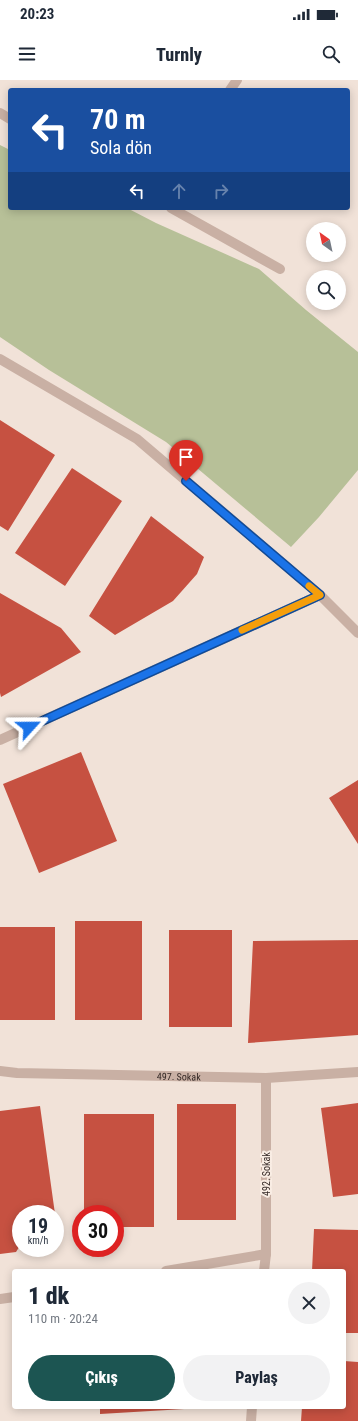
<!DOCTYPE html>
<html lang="tr">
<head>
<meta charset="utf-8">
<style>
  body { margin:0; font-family:"Roboto Condensed",sans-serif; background:#f2f2f3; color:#1f2937; height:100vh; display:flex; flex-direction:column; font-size:15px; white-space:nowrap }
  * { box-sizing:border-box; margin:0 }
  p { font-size:13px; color:#747a83 }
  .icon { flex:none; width:22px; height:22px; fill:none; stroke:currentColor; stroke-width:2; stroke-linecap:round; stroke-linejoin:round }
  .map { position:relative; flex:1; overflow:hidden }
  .side { position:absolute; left:12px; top:1189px; width:334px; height:140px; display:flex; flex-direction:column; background:#fff; border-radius:4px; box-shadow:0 2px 10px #0003 }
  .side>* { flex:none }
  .guide { position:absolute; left:8px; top:8px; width:342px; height:122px; border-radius:4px; box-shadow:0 2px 10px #0003; background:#1a4fa0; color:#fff; overflow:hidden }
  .needle { width:26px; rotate:327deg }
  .controls { position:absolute; left:306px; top:142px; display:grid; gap:8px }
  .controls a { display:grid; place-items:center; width:40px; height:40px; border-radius:50%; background:#fff; box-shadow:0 2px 10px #0003; font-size:20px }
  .speed { position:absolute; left:12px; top:1125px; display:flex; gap:8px; font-size:20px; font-weight:700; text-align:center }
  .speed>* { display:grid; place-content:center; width:52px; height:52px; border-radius:50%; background:#fff; box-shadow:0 2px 10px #0003; line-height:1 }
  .speed small { font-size:10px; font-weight:400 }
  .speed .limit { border:6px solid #d22; background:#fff; color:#111 }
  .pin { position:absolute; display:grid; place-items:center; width:34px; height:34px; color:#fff; margin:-41px -17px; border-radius:50% 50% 50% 0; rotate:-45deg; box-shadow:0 0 4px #0007 }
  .pin .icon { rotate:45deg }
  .me { position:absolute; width:44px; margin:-22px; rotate:66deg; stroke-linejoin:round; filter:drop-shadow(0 0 3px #0008) }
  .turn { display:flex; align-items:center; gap:14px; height:84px; padding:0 16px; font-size:18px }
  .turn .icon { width:52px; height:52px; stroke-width:2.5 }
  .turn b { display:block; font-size:28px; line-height:34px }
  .lanes { display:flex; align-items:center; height:38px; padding:0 16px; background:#0003; justify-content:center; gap:20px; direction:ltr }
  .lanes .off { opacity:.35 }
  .round { display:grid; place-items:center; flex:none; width:42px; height:42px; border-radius:21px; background:#f2f2f3 }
  .overview { display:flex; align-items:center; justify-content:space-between; height:68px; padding:0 16px }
  h1 { font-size:24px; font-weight:800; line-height:30px }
  .primary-button { display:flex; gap:8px; margin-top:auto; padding:8px 16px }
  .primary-button a { flex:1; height:46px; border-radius:24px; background:#1c5552; color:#fff; font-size:16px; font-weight:800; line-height:46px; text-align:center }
  .primary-button a+a { background:#f2f2f3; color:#1f2937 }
  .status { display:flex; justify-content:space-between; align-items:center; height:28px; padding:0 20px; background:#fff; direction:ltr }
  .status svg { height:11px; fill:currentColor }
  header { display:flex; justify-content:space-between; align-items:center; height:52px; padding:0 16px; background:#fff; font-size:18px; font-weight:800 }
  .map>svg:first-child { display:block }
  .green { fill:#b7c098 }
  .building { fill:#c65141 }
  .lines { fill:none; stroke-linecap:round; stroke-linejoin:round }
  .minor { stroke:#c9b0a4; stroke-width:10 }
  .route-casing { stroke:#114b97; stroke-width:10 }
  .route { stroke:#1a73e8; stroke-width:7 }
  .slow { stroke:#f59e0b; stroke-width:7 }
  .labels { text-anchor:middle; stroke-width:4; stroke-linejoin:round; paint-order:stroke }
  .street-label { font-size:10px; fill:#342926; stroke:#f9ede4 }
</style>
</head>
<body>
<div class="status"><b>20:23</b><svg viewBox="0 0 49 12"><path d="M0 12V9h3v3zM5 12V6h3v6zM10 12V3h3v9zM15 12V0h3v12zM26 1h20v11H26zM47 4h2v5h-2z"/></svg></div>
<header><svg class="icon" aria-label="menu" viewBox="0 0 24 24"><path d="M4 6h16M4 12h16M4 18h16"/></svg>Turnly<svg class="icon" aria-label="search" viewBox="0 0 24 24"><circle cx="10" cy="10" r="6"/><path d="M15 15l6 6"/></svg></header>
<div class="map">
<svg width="358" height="1341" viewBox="0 0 358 1341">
  <rect width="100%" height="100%" fill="#f1e2d8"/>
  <path class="green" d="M0 65 10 70V128H127L156 143 259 189 306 230 358 272V390L319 437 291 467 166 362 49 290 0 257Z"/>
  <path class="building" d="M0 340 55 375 8 451 0 446Z
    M72 388 122 421 65 506 15 473Z
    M151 436 204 477 197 494 173 521 115 555 89 536Z
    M0 513 61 548 81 572 1 617 0 613Z
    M81 672 117 761 39 793 3 704Z
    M358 700V764L329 718Z
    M75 841H142V940H75Z
    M0 847H55V940H0Z
    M169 850H232V947H169Z
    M358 860V955L248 963 253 861Z
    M358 1023V1114L333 1117 321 1028Z
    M177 1024H236V1140H177Z
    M40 1026 55 1134H21V1164L16 1172 0 1174V1031Z
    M84 1034H154V1147H115V1134H84Z
    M314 1149 358 1150V1253H344V1191H312Z
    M344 1281 358 1282V1341H301L302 1327H344Z
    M100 1327H200L201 1328 100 1334Z"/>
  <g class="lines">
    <g class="minor">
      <path d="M230 10 237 0"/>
      <path d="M0 33 10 39"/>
      <path d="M171 128 280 189"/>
      <path d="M0 279 137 359 320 515 358 553"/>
      <path d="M0 660 320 515"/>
      <path id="s1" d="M0 991 17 993 266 998 358 992"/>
      <path d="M166 1191 266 1174"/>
      <path d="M264 1191 266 1174V998"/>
      <path d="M0 1219 14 1217"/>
      <path d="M251 1341 252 1327"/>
    </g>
  </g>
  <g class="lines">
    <defs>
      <path id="route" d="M29 647 320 515 186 401"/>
    </defs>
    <use href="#route" class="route-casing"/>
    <use href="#route" class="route"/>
    <path class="slow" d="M242 550 320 515 309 506"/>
  </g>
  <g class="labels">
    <g class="street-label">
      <text dy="4" stroke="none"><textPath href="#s1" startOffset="179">497. Sokak</textPath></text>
      <text transform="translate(266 1094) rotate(-90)" y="4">492. Sokak</text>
    </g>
  </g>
</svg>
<div class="controls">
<a><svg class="needle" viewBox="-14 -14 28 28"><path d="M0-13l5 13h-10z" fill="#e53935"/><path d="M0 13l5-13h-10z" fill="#747a83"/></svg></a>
<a><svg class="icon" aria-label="search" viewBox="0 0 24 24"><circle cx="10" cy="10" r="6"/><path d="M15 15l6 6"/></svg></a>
</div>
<div class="speed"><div>19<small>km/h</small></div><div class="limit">30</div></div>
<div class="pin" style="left:186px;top:401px;background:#d93025"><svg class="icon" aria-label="arrive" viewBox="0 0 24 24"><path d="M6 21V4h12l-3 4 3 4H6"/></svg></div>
<svg class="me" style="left:29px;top:647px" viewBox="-20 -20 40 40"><path d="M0-17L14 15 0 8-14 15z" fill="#1a73e8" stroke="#fff" stroke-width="4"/></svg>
<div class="guide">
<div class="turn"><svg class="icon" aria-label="left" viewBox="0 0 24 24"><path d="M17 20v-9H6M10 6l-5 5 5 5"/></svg><div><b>70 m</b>Sola dön</div></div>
<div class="lanes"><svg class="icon" aria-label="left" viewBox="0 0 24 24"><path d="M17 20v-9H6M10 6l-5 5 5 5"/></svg><svg class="icon off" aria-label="ahead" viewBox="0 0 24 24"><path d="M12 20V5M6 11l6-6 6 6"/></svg><svg class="icon off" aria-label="right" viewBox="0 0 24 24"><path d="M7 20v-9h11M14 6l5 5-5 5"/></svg></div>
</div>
<section class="side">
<div class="overview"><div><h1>1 dk</h1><p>110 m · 20:24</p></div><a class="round"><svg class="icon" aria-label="close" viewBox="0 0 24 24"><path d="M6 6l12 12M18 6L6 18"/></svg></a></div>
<div class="primary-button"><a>Çıkış</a><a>Paylaş</a></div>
</section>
</div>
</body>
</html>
